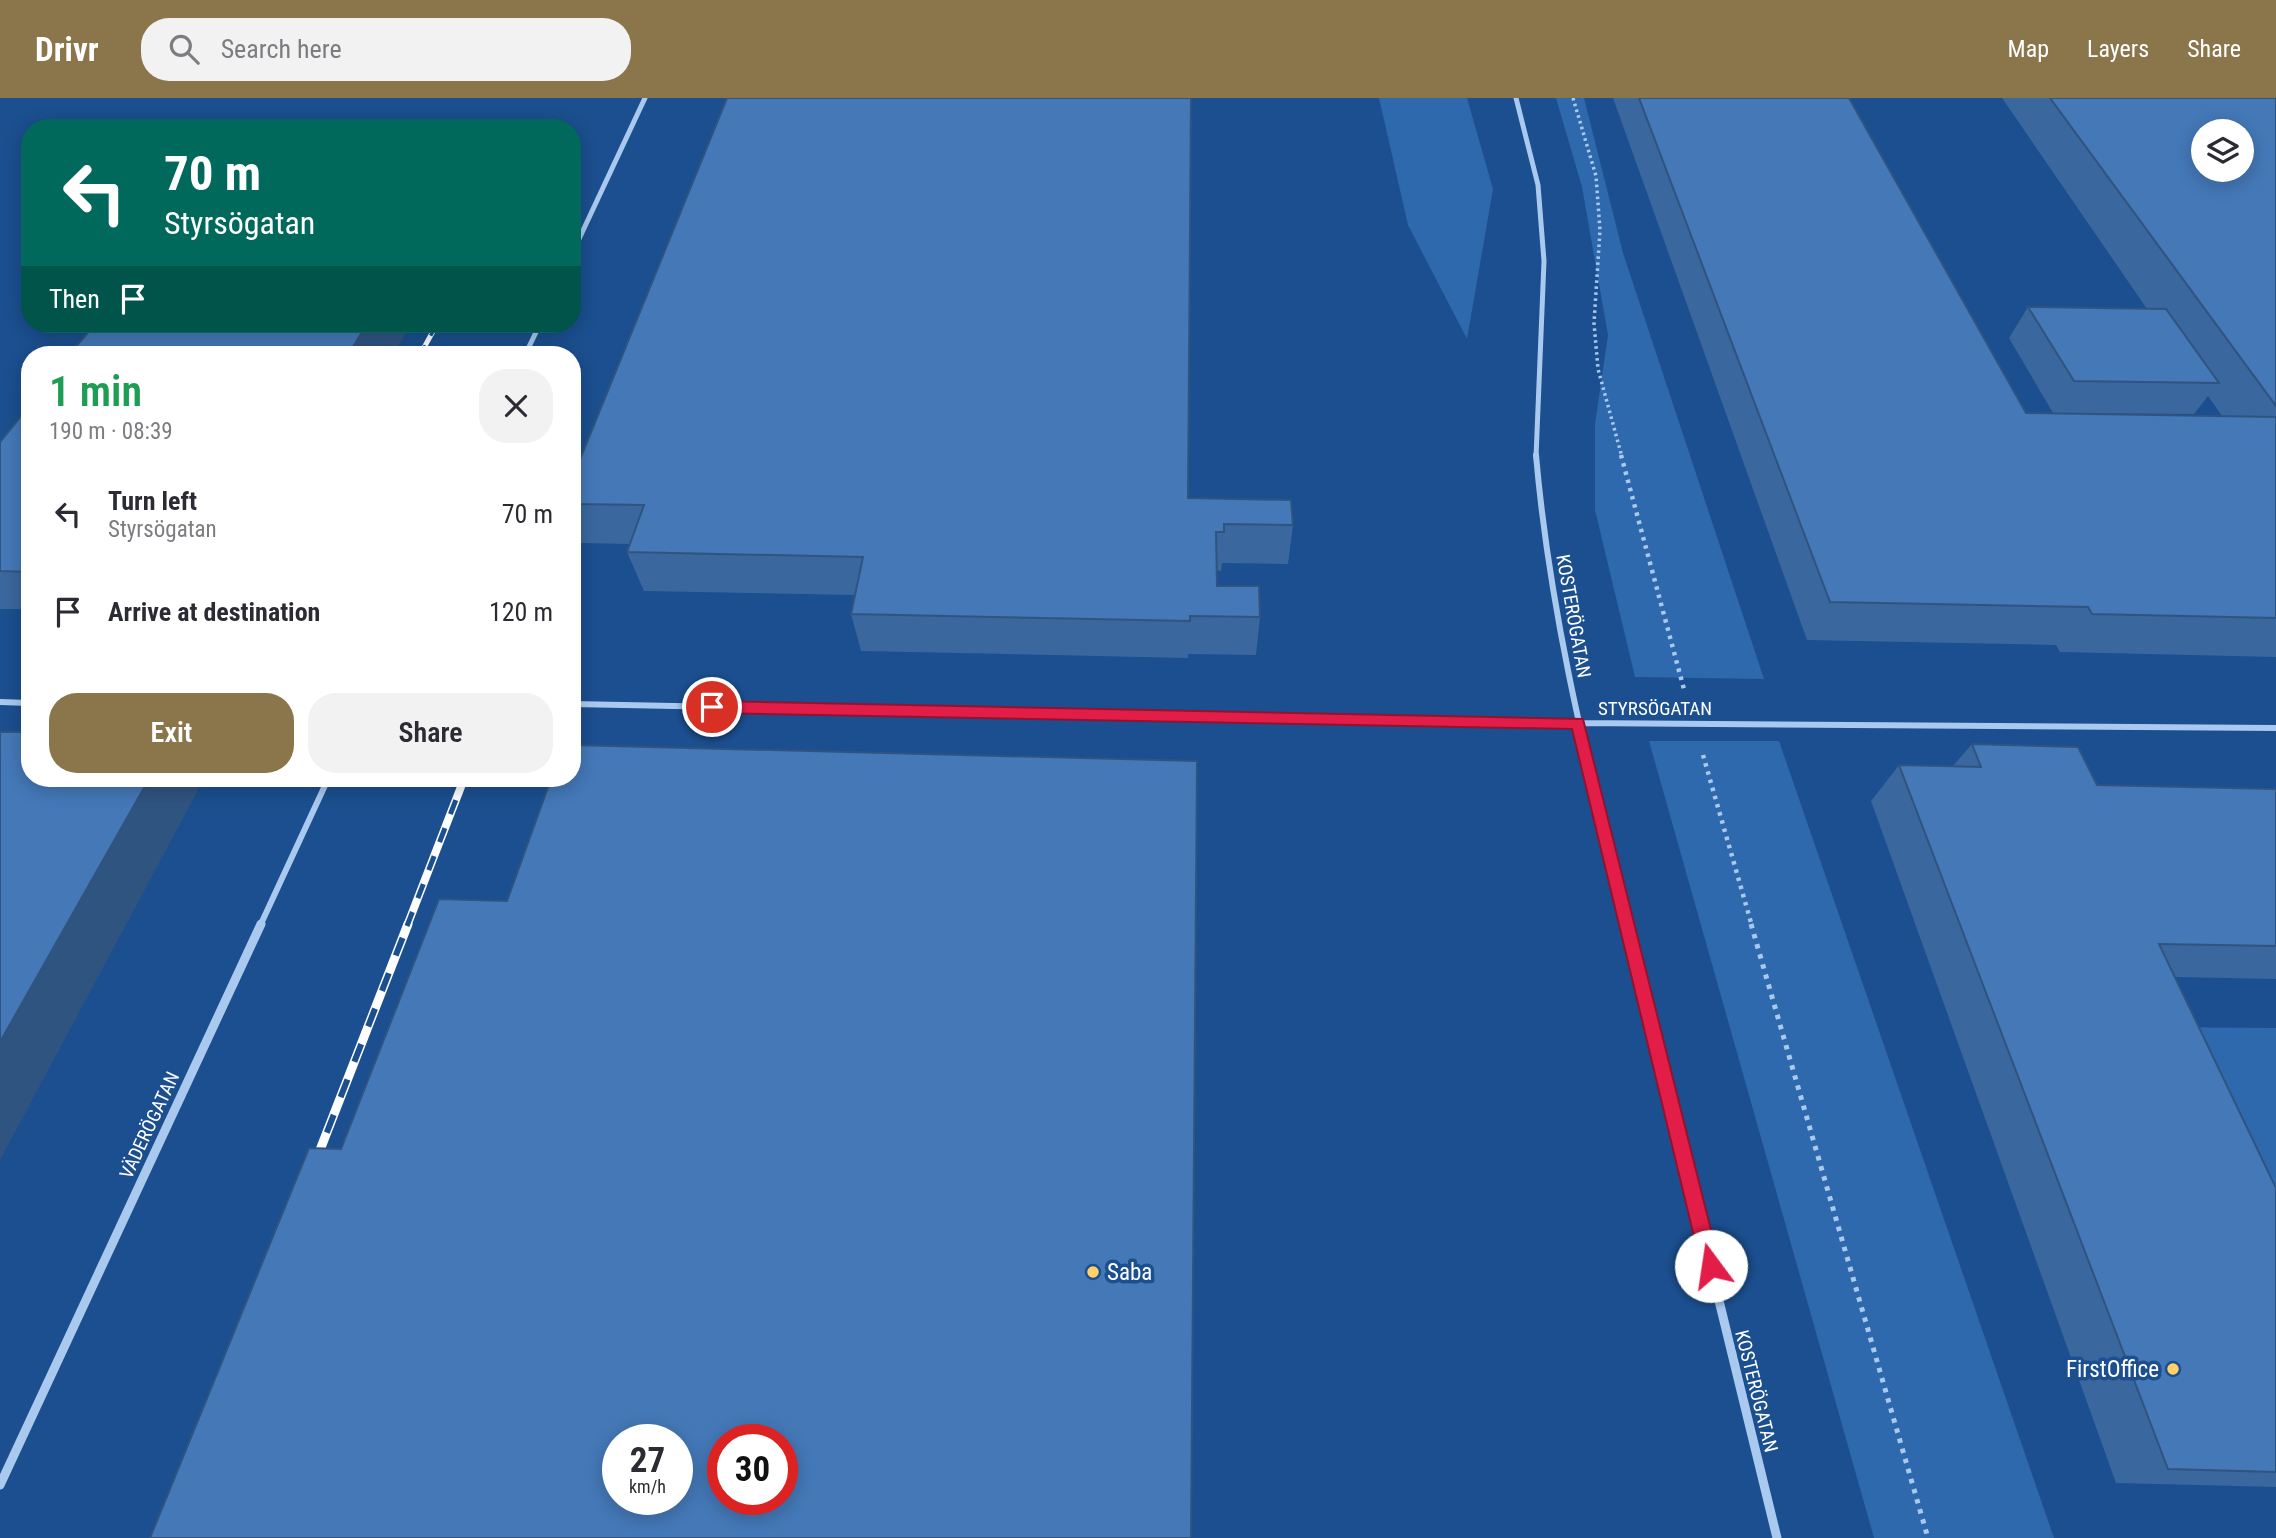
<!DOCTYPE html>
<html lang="en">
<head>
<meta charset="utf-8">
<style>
  body { margin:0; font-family:"Roboto Condensed",sans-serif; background:#f2f2f3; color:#2b2b33; height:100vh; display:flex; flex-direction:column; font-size:26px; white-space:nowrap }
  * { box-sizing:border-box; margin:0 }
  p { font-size:23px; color:#7c7c81 }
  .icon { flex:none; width:38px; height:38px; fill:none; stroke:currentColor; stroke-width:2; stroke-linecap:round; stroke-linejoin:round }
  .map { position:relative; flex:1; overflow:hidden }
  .panel { position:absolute; left:21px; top:248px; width:560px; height:441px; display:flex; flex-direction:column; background:#fff; border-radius:28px; box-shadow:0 4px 18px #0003 }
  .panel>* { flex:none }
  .top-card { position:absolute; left:21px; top:21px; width:560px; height:214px; border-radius:28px; box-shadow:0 4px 18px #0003; background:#00695c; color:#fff; overflow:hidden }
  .controls { position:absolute; left:2191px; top:21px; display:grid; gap:14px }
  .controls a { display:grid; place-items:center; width:63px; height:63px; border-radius:50%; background:#fff; box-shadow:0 4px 18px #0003; font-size:35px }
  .speed { position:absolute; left:602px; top:1326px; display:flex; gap:14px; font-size:35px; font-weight:700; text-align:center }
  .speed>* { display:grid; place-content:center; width:91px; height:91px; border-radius:50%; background:#fff; box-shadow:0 4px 18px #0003; line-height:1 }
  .speed small { font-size:18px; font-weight:400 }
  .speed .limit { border:10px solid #d22; background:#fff; color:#111 }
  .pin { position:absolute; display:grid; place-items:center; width:60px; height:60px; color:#fff; margin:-30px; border:4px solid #fff; border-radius:50%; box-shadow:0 2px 7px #0007 }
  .me { position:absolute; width:77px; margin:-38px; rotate:346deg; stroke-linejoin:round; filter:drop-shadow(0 0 5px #0008) }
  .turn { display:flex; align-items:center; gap:24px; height:147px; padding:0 28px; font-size:32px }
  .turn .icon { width:91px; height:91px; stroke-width:2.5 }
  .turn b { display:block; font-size:49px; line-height:60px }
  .then { display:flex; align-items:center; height:66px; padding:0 28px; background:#0003; gap:14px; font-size:26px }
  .round { display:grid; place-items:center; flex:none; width:74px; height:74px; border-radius:28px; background:#f2f2f3 }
  .head { display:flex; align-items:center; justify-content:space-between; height:119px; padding:0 28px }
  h1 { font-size:42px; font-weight:600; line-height:52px; color:#1e9e55 }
  .action { display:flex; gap:14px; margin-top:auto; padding:14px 28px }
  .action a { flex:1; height:80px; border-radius:28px; background:#8a764a; color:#fff; font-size:28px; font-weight:600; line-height:80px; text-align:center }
  .action a+a { background:#f2f2f3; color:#2b2b33 }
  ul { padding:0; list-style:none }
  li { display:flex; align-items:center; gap:21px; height:98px; padding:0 28px }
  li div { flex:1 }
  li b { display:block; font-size:26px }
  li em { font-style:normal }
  header { display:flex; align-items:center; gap:42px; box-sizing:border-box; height:98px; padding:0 35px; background:#8a764a; color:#fff }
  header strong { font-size:33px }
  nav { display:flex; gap:38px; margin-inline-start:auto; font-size:24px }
  .search { width:490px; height:63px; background:#f2f2f3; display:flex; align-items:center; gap:18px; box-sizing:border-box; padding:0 24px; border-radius:28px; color:#7c7c81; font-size:26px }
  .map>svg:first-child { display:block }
  .green { fill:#2e69ad }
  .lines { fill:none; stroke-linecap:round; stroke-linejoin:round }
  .path-far2 { stroke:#a9c9ee; stroke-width:3.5; stroke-dasharray:2.5 3.5; stroke-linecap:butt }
  .path-far1 { stroke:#a9c9ee; stroke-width:4.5; stroke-dasharray:3.5 5; stroke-linecap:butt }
  .path { stroke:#a9c9ee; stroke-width:5; stroke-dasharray:4.5 6; stroke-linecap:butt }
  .street-far2 { stroke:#a9c9ee; stroke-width:5 }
  .street-far1 { stroke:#a9c9ee; stroke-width:6 }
  .street { stroke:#a9c9ee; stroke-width:9 }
  .rail-far2-casing { stroke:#fff; stroke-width:5 }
  .rail-far1-casing { stroke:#fff; stroke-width:8 }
  .rail-casing { stroke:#fff; stroke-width:9 }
  .rail-far2 { stroke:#1b4f8f; stroke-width:3.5; stroke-dasharray:11; stroke-linecap:butt }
  .rail-far1 { stroke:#1b4f8f; stroke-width:5; stroke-dasharray:15; stroke-linecap:butt }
  .rail { stroke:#1b4f8f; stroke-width:6; stroke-dasharray:19; stroke-linecap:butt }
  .wall { fill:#3a679d }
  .shaded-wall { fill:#305480 }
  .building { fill:#4478b7; stroke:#305480; stroke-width:2; fill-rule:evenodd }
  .route { fill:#e11d48; stroke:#92132f; stroke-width:2 }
  .poi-dot { fill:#ffd166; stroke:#1b4f8f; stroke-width:2.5 }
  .labels { text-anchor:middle; stroke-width:7; stroke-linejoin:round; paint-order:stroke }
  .street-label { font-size:19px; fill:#fff; stroke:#1b4f8f }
  .near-poi-label { font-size:23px; fill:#fff; stroke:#1b4f8f; text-anchor:start }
</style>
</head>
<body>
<header>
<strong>Drivr</strong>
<div class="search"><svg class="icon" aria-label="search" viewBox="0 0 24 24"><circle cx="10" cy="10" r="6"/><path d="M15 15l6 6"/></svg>Search here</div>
<nav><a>Map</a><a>Layers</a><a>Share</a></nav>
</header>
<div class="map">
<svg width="2276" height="1440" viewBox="0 0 2276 1440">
  <rect width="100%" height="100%" fill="#1b4f8f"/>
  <path class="green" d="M1379 0H1467L1493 91 1467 241 1408 127Z
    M1556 0H1584L1623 155 1764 581 1635 579 1595 412V326L1608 237 1582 89Z
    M1649 643H1779L2054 1440H1874Z
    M2147 929 2276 930V1202Z"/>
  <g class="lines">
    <path class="path-far2" d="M1573 0 1596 78 1600 132 1594 225 1598 271 1622 359"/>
    <path class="path-far1" d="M1621 357 1685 595
      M1703 657 1752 828"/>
    <path class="path" d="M1751 826 1928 1440"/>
    <path class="street-far2" d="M1516 0 1538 87 1544 163 1536 359
      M572 156 645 0
      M525 257 540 226"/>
    <path class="street-far1" d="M1536 357C1550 519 1589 671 1627 828
      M0 604 30 605
      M572 606 1578 625 2276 630
      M260 828 328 681"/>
    <path class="street" d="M1627 826 1777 1440
      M0 1387 261 826"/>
    <defs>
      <path id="rail-far2" d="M420 257 437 226"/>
      <path id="rail-far1" d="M407 828 464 681"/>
      <path id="rail" d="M313 1070 408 826"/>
    </defs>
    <use href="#rail-far2" class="rail-far2-casing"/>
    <use href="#rail-far1" class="rail-far1-casing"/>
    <use href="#rail" class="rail-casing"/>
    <use href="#rail-far2" class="rail-far2"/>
    <use href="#rail-far1" class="rail-far1"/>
    <use href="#rail" class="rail"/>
  </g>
  <path class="wall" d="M1613 0H1849L2026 315 2222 318 2208 298 2194 316 2053 315 2009 240 2028 209 2147 211 2002 0H2276V559L2060 554 2056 547 1807 542Z
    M30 307V511H0V344Z
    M572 381 1188 400 1293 427 1288 466 1222 465 1221 473 1217 472V488L1260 519 1256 557 1188 556V560L861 553 851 516 855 497 644 493 627 454 630 446 580 445 572 428Z
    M1972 646 2097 687 2276 691V881L2175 879 2276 1090V1389L2116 1385 1871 703 1899 667 1953 668Z"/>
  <path class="shaded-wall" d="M367 226H411L393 257H348Z
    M149 681H204L0 1062V944Z"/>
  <path class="building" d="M727 0H1191L1188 400 1291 402 1293 427 1224 426V434H1216L1217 488H1259L1260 519 1190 518V523L851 516 863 459 627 454 644 407 572 406V381Z
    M1639 0H1849L2026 315 2276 319V520L2092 516 2088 509 1830 504Z
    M2050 0H2276V308ZM2203 33H2242V72H2203Z
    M2028 209 2166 211 2219 285 2074 283Z
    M95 226H367L348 257H69Z
    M30 307V474L0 473V344Z
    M0 634H30V681H149L0 944Z
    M1972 646 2078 649 2097 687 2276 691V848L2159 846 2276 1090V1374L2168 1371 1899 667 1981 669Z
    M572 647 1197 663 1191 1440H150L309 1050 341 1051 439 801 507 803 551 681H572ZM618 1342H677V1402H618ZM723 1342H782V1402H723Z"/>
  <path class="route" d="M712 603 1583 621 1720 1168 1718 1175 1711 1178 1704 1175 1701 1168 1572 631 712 615 704 609Z"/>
  <g class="poi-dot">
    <circle cx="1093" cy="1174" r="7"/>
    <circle cx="2173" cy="1271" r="7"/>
  </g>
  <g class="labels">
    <g class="street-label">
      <text transform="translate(1574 518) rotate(80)" y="7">KOSTERÖGATAN</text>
      <text x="1655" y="617">STYRSÖGATAN</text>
      <text transform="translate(149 1027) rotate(-65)" y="7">VÄDERÖGATAN</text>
      <text transform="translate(1757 1293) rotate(76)" y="7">KOSTERÖGATAN</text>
    </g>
    <g class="near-poi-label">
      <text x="1107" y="1182">Saba</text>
      <text x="2159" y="1279" text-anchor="end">FirstOffice</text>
    </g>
  </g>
</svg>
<div class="controls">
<a><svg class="icon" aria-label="layers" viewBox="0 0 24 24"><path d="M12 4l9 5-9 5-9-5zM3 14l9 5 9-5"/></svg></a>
</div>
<div class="speed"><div>27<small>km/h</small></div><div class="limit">30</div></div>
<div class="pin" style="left:712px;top:609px;background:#d93025"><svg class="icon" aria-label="arrive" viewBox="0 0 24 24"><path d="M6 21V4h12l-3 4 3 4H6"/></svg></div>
<svg class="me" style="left:1711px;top:1168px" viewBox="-20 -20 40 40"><circle r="19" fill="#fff"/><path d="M0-13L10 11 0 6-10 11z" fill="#e11d48"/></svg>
<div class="top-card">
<div class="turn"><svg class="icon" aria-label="left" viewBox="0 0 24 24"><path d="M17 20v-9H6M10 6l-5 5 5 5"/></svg><div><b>70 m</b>Styrsögatan</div></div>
<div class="then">Then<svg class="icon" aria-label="arrive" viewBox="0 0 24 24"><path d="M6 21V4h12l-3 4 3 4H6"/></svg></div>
</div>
<section class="panel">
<div class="head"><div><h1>1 min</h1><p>190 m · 08:39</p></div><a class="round"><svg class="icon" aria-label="close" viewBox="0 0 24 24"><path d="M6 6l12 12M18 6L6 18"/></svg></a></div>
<ul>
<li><svg class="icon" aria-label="left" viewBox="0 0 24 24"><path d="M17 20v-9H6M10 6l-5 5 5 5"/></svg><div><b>Turn left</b><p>Styrsögatan</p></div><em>70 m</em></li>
<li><svg class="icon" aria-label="arrive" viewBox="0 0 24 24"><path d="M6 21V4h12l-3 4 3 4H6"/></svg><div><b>Arrive at destination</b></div><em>120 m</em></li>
</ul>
<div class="action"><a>Exit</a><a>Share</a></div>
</section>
</div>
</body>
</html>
